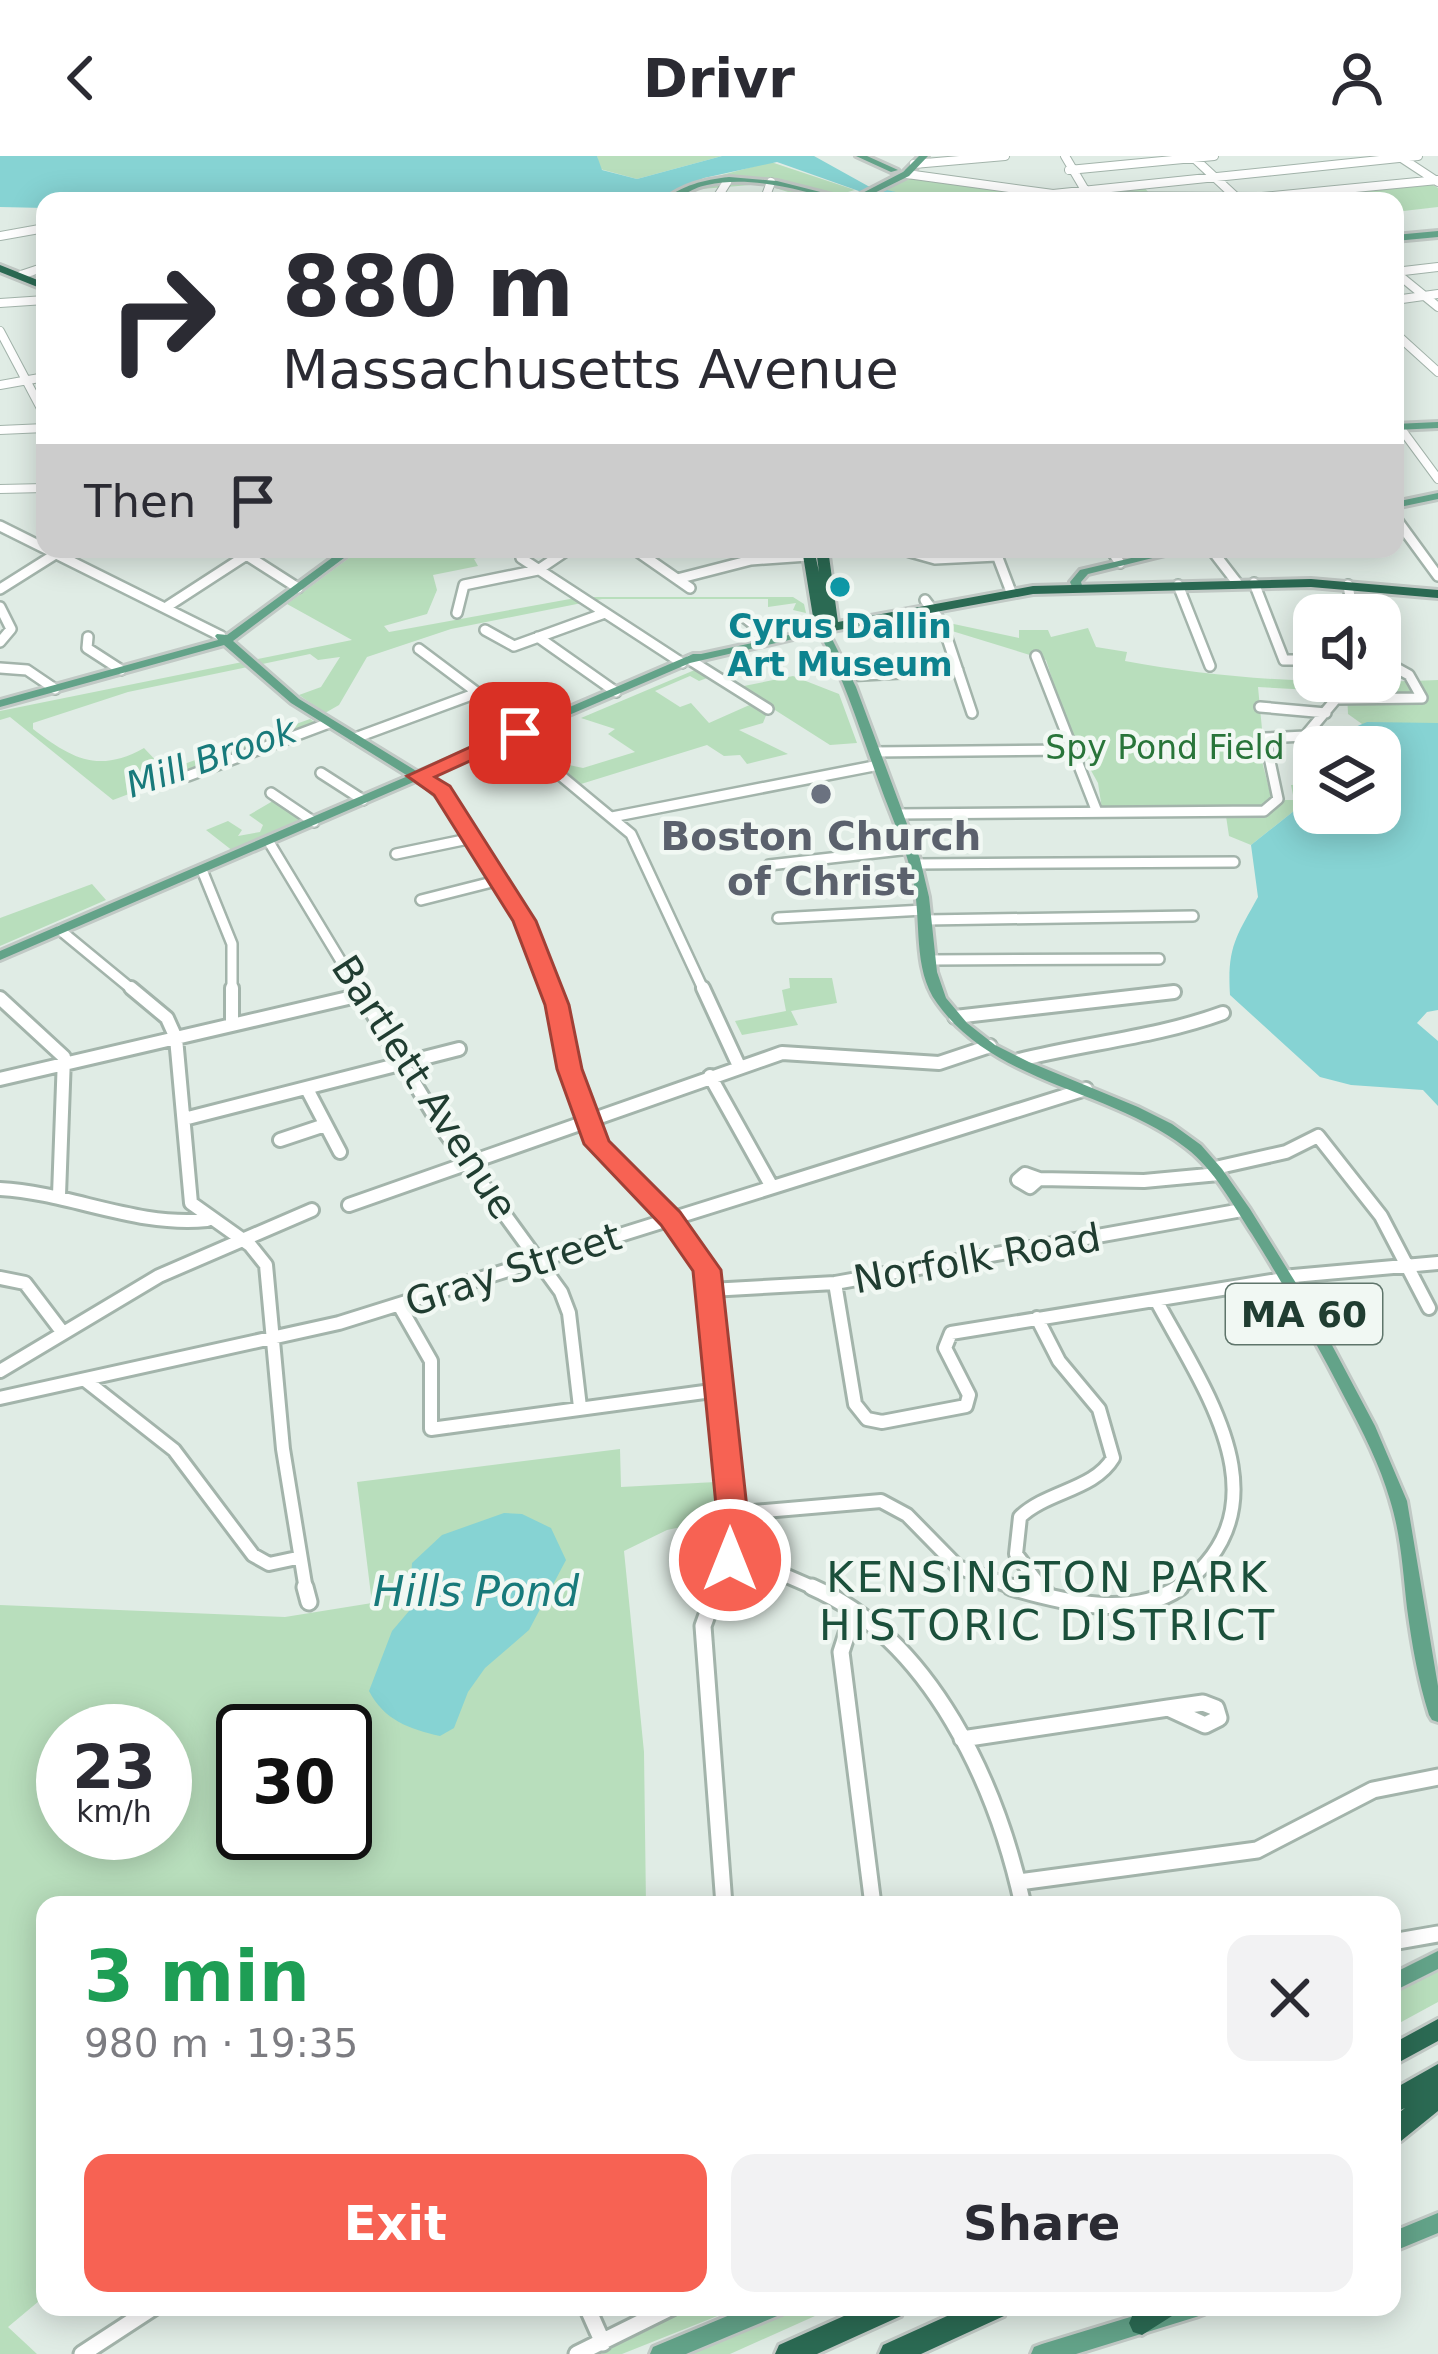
<!DOCTYPE html>
<html lang="en">
<head>
<meta charset="utf-8">
<style>
  body { margin:0; font-family:"DejaVu Sans",sans-serif; background:#f2f2f3; color:#2b2b33; height:100vh; display:flex; flex-direction:column; font-size:45px; white-space:nowrap }
  * { box-sizing:border-box; margin:0 }
  p { font-size:39px; color:#7c7c81 }
  .icon { flex:none; width:66px; height:66px; fill:none; stroke:currentColor; stroke-width:2; stroke-linecap:round; stroke-linejoin:round }
  .map { position:relative; flex:1; overflow:hidden }
  .panel { position:absolute; left:36px; top:1740px; width:1365px; height:420px; display:flex; flex-direction:column; background:#fff; border-radius:24px; box-shadow:0 6px 30px #0003 }
  .panel>* { flex:none }
  .guide { position:absolute; left:36px; top:36px; width:1368px; height:366px; border-radius:24px; box-shadow:0 6px 30px #0003; background:#fff; color:#2b2b33; overflow:hidden }
  .tools { position:absolute; left:1293px; top:438px; display:grid; gap:24px }
  .tools a { display:grid; place-items:center; width:108px; height:108px; border-radius:24px; background:#fff; box-shadow:0 6px 30px #0003; font-size:60px }
  .speed { position:absolute; left:36px; top:1548px; display:flex; gap:24px; font-size:60px; font-weight:700; text-align:center }
  .speed>* { display:grid; place-content:center; width:156px; height:156px; border-radius:50%; background:#fff; box-shadow:0 6px 30px #0003; line-height:1 }
  .speed small { font-size:30px; font-weight:400 }
  .speed .limit { border:6px solid #111; border-radius:18px; background:#fff; color:#111 }
  .pin { position:absolute; display:grid; place-items:center; width:102px; height:102px; color:#fff; margin:-51px; border-radius:24px; box-shadow:0 6px 18px #0006 }
  .me { position:absolute; width:132px; margin:-66px; rotate:0deg; stroke-linejoin:round; filter:drop-shadow(0 0 9px #0008) }
  .turn { display:flex; align-items:center; gap:42px; height:252px; padding:0 48px; font-size:54px }
  .turn .icon { width:156px; height:156px; stroke-width:2.5 }
  .turn b { display:block; font-size:84px; line-height:102px }
  .then { display:flex; align-items:center; height:114px; padding:0 48px; background:#0003; gap:24px; font-size:45px }
  .round { display:grid; place-items:center; flex:none; width:126px; height:126px; border-radius:24px; background:#f2f2f3 }
  .summary { display:flex; align-items:center; justify-content:space-between; height:204px; padding:0 48px }
  h1 { font-size:72px; font-weight:600; line-height:90px; color:#1e9e55 }
  .button { display:flex; gap:24px; margin-top:auto; padding:24px 48px }
  .button a { flex:1; height:138px; border-radius:24px; background:#f76253; color:#fff; font-size:48px; font-weight:600; line-height:138px; text-align:center }
  .button a+a { background:#f2f2f3; color:#2b2b33 }
  header { display:flex; justify-content:space-between; align-items:center; height:156px; padding:0 48px; background:#fff; font-size:54px; font-weight:600 }
  .map>svg:first-child { display:block }
  .green { fill:#b8debc; fill-rule:evenodd }
  .water { fill:#86d3d3 }
  .lines { fill:none; stroke-linecap:round; stroke-linejoin:round }
  .minor-far3-casing { stroke:#a3b4ab; stroke-width:10 }
  .minor-far2-casing { stroke:#a3b4ab; stroke-width:14 }
  .minor-far1-casing { stroke:#a3b4ab; stroke-width:18 }
  .minor-casing { stroke:#a3b4ab; stroke-width:21 }
  .major-casing { stroke:#c1c9c5; stroke-width:6 }
  .highway-casing { stroke:#c1c9c5; stroke-width:6 }
  .minor-far3 { stroke:#fff; stroke-width:8 }
  .minor-far2 { stroke:#fff; stroke-width:9 }
  .minor-far1 { stroke:#fff; stroke-width:12 }
  .minor { stroke:#fff; stroke-width:15 }
  .major { fill:#63a389; fill-rule:evenodd }
  .highway { fill:#2b6a53; fill-rule:evenodd }
  .route { fill:#f76253; stroke:#a14036; stroke-width:3 }
  .culture-dot { fill:#0f9aa8; stroke:#f1f8f3; stroke-width:4.5 }
  .worship-dot { fill:#6b7280; stroke:#f1f8f3; stroke-width:4.5 }
  .labels { text-anchor:middle; stroke-width:9; stroke-linejoin:round; paint-order:stroke }
  .far-culture-label { font-size:33px; font-weight:bold; fill:#0d838f; stroke:#f1f8f3 }
  .far-park-label { font-size:33px; fill:#29753a; stroke:#f1f8f3 }
  .far-water-label { font-size:36px; font-style:italic; fill:#187a7b; stroke:#f1f8f3 }
  .shield { fill:#f1f8f3; stroke:#5f756b; stroke-width:3 }
  .shield-label { font-size:36px; font-weight:bold; fill:#203d31 }
  .worship-label { font-size:39px; font-weight:bold; fill:#5b616d; stroke:#f1f8f3 }
  .street-label { font-size:39px; fill:#203d31; stroke:#f1f8f3 }
  .neighbourhood-label { font-size:42px; letter-spacing:3px; fill:#1b503b; stroke:#f1f8f3 }
  .water-label { font-size:42px; font-style:italic; fill:#187a7b; stroke:#f1f8f3 }
</style>
</head>
<body>
<header><svg class="icon" aria-label="back" viewBox="0 0 24 24"><path d="M15 5l-7 7 7 7"/></svg>Drivr<svg class="icon" aria-label="person" viewBox="0 0 24 24"><circle cx="12" cy="8" r="4"/><path d="M4 21q1-7 8-7t8 7"/></svg></header>
<div class="map">
<svg width="1438" height="2198" viewBox="0 0 1438 2198">
  <rect width="100%" height="100%" fill="#e0ece5"/>
  <path class="green" d="M597 0H722L637 23 600 13Z
    M771 6 855 34 816 45 763 28 701 33 672 45H654L673 32Z
    M910 21 1046 39 1143 30 1155 44 1310 40 1431 28 1438 32V51L1395 56V45H938L884 34Z
    M361 393H500L474 403 478 410 433 419 437 434 427 458 384 470 389 476 581 441H793L804 448 806 457 793 454 796 447 768 451V443H602L451 473 367 501 339 549 325 557 299 539 321 531 340 501 318 504 310 498 128 536 33 567V573C71 602 98 618 144 592L161 610 173 612 310 563 316 567 113 644 10 561 0 564V555L352 484 287 448Z
    M949 467 1019 482V474H1048L1051 481 1088 472 1096 491 1127 496 1125 505C1228 524 1333 529 1438 524V567L1362 568 1348 558 1347 536 1258 531 1262 573 1256 582 1272 644 1262 653H1102L1098 627 1069 575 1046 504 952 475Z
    M697 513 710 521 699 525 690 520 655 535 680 551 691 547 709 567 754 547 767 557 763 567 739 574 788 598 747 608 740 599 724 600 707 589 581 628 555 606 583 612 635 596 608 578 615 573 581 562Z
    M793 520 839 538 857 587 830 589 739 531Z
    M1314 628V639L1251 689 1229 680 1226 660 1270 658 1285 644H1294L1291 629Z
    M278 642 314 666 238 699 206 674 228 665 242 674 238 680 260 676 263 669 249 659Z
    M92 728 106 744 0 790V762Z
    M789 822H832L837 847 791 855 798 869 742 879 735 865 786 855 782 834 790 832Z
    M620 1293 621 1331 716 1326 719 1363 667 1374 624 1395 644 1596 646 1749H45V2140L8 2171 37 2198H0V1449L285 1461 372 1447 357 1326ZM63 1575H165V1677H63ZM243 1575H345V1677H243Z
    M1438 1813V1846L1392 1871V1838Z
    M683 2151H740L622 2198H598L657 2170Z
    M799 2151H835L730 2198H687Z"/>
  <path class="water" d="M0 0H597L602 14 637 23 722 0H814L868 30 938 45H887L777 6 704 22 654 45H45V52L0 51Z
    M1367 566 1438 567V854L1427 856 1417 867 1438 885V950L1423 934 1351 929 1320 921 1230 839C1227 791 1236 781 1258 741L1251 689 1314 639V657H1380V591H1339L1348 574Z
    M504 1357 522 1358 551 1372 566 1404 529 1474 485 1512 468 1536 454 1572 440 1580C409 1573 384 1564 369 1535L392 1475 409 1455 412 1407 442 1379Z"/>
  <g class="lines">
    <defs>
      <path id="minor-far3" d="M1065 0 1085 34
        M1400 1 1438 26
        M1194 2 1237 42
        M914 8 1005 0
        M1069 14 1214 0
        M907 18 1053 38 1418 0
        M1084 40 1262 41 1438 24
        M715 45 727 26
        M764 45 771 26
        M0 80 45 72
        M1395 116 1438 151
        M1395 116 1438 111
        M21 119 45 111
        M1395 144 1438 138
        M0 147 45 144
        M0 175 45 260
        M1395 177 1438 216
        M0 229 45 221
        M1399 270 1438 323
        M0 274 45 272
        M0 333 45 332
        M1395 362 1399 367"/>
      <path id="minor-far2" d="M1397 364 1438 420
        M0 370 221 480
        M132 393H152
        M237 393 298 432
        M634 393 690 432
        M1110 393 1120 407
        M1211 393 1238 428
        M995 394 1011 436
        M910 396 935 403 997 400
        M521 402 682 507
        M677 423 751 404 808 400
        M1254 427 1284 504H1308
        M1178 429 1210 510
        M1348 429 1353 459
        M0 433 54 399
        M925 444 942 467 972 557
        M168 450 256 393
        M0 451 11 473 0 486
        M457 457 464 429 538 414 569 393
        M743 460 769 481 756 487
        M485 474 514 490 605 457
        M88 481 87 492 121 514
        M538 481 616 536
        M419 493 527 574
        M1036 500 1097 656
        M690 504 768 553
        M0 512 27 514 55 533
        M845 520 958 514
        M1260 551 1326 557
        M513 580 631 678 704 835
        M355 582 477 537
        M874 596 1069 594
        M321 617 363 644
        M188 620 329 567
        M418 621C475 654 528 774 552 835
        M271 637 314 666
        M897 658 1264 655 1278 643 1265 582 1305 580 1336 543 1422 542 1409 519 1380 503
        M612 661 879 609
        M269 686 359 835
        M396 698 473 682
        M915 708 1234 706
        M769 709 910 693
        M202 714 232 788V835
        M421 744 500 724
        M778 762 924 754
        M926 764 1193 760
        M60 774 134 835
        M930 804 1159 803"/>
      <path id="minor-far1" d="M131 832 167 862 176 882 191 1047 250 1089 266 1109 283 1293 306 1434
        M232 832V869
        M357 832 441 971 561 1136 569 1157 580 1251
        M551 832 569 913 597 988 671 1062 708 1118 734 1380 715 1434
        M703 832 739 910
        M0 842 64 901 59 1039
        M955 861 1174 836
        M1019 904C1087 887 1157 881 1223 857
        M710 920 772 1031
        M0 923 361 839
        M307 933 340 996
        M184 963 459 893
        M280 984 325 969
        M1215 1012 1286 996 1318 980 1381 1060 1429 1152
        M1025 1018 1039 1023 1030 1031 1018 1024Z
        M1039 1023 1144 1025 1219 1018
        M0 1033C71 1037 135 1071 207 1064
        M349 1049 782 897 939 907 990 890
        M1282 1121 1438 1107
        M0 1122 25 1127 63 1177
        M835 1127 855 1248 867 1263 882 1266 966 1250 969 1239 945 1192 951 1177 1284 1123
        M710 1134 835 1127 1242 1054
        M1156 1144C1205 1235 1292 1353 1176 1434
        M399 1149 431 1205V1273L719 1234
        M1037 1162 1059 1205 1099 1253 1113 1302C1094 1334 1047 1335 1020 1361L1016 1398 1043 1434
        M0 1215 159 1120 312 1054
        M85 1224 174 1294 253 1399 269 1408 297 1402
        M0 1242 339 1167 1086 933
        M731 1358 881 1345 907 1359 958 1411 1021 1434
        M735 1380 766 1411 819 1434
        M722 1434 743 1422 775 1416"/>
      <path id="minor" d="M305 1431 309 1446
        M717 1431 703 1470 724 1749
        M812 1431C932 1484 997 1629 1023 1749
        M1011 1431C1062 1446 1132 1464 1180 1431
        M1041 1431 1048 1440
        M716 1437 727 1431
        M854 1456 841 1496 873 1749
        M1203 1547 1216 1552 1219 1562 1205 1569 1168 1552Z
        M962 1583 1168 1552
        M1019 1726 1257 1694 1373 1634 1438 1621
        M1392 1786 1438 1778
        M587 2151 603 2187
        M82 2198 154 2151
        M577 2198 672 2151"/>
      <path id="major" d="M856 0H867L898 14 891 16Z
        M919 0H928L909 20 858 45 849 44 903 16Z
        M729 21 777 25 848 43 842 45C799 34 751 19 707 29 690 32 678 45 662 45 683 29 703 24 729 21Z
        M1438 75V81L1395 85V79Z
        M1438 266V272L1395 274V268Z
        M1438 337V343L1395 352V346Z
        M344 393H356L233 485 299 543 418 616 693 498H701L826 471 856 531 920 703 929 741 937 816 946 842 967 867 995 889 1029 906 1138 951 1172 968 1201 989 1222 1013 1250 1053 1317 1161 1375 1270 1407 1345 1438 1530V1566L1432 1564 1429 1559C1418 1524 1412 1489 1407 1452 1403 1416 1401 1379 1390 1344 1380 1309 1363 1276 1346 1244 1317 1188 1286 1132 1252 1078 1233 1049 1214 1013 1186 992 1110 933 995 929 937 847 912 813 922 763 913 724 906 691 891 660 880 629 861 578 846 525 819 477L690 507 0 804V795L408 620 291 547 224 489 0 551V544L218 484 215 480 217 478 227 479Z
        M1170 393H1189L1088 418 1081 426 1083 433 1082 435H1074L1070 426 1080 414Z
        M1438 1795V1813L1392 1836V1818Z
        M1438 2057V2077L1392 2096V2076Z
        M749 2151H785L782 2158 686 2198H650L653 2191Z
        M1163 2151H1207L1204 2158 1196 2161 1076 2198H1031L1034 2191 1042 2188Z"/>
      <path id="highway" d="M0 109 45 127V134L0 116Z
        M802 393H814L819 416 816 393H828L838 466 1033 430 1311 423 1438 434V442L1311 431 1033 438 822 477 815 473Z
        M1438 1863V1885L1392 1910V1888Z
        M1438 1908V1955L1401 1985 1392 1988V1962L1405 1952 1392 1958V1934Z
        M864 2151H905L901 2160 817 2198H775L779 2189Z
        M967 2151H1008L1004 2160 921 2198H879L883 2189Z
        M1142 2151H1176L1172 2160 1142 2179 1133 2176 1129 2167 1133 2158Z"/>
    </defs>
    <use href="#minor-far3" class="minor-far3-casing"/>
    <use href="#minor-far2" class="minor-far2-casing"/>
    <use href="#minor-far1" class="minor-far1-casing"/>
    <use href="#minor" class="minor-casing"/>
    <use href="#major" class="major-casing"/>
    <use href="#highway" class="highway-casing"/>
    <use href="#minor-far3" class="minor-far3"/>
    <use href="#minor-far2" class="minor-far2"/>
    <use href="#minor-far1" class="minor-far1"/>
    <use href="#minor" class="minor"/>
    <use href="#major" class="major"/>
    <use href="#highway" class="highway"/>
  </g>
  <path class="route" d="M512 572 531 577 435 621 450 630 536 765 569 849 582 913 609 985 680 1056 721 1114 750 1380 745 1404 730 1416 714 1404 719 1380 693 1115 661 1069 584 988 557 913 545 849 513 765 434 639 407 620Z"/>
  <circle class="culture-dot" cx="840" cy="431" r="12"/>
  <circle class="worship-dot" cx="821" cy="638" r="12"/>
  <g class="labels">
    <g class="far-culture-label">
      <text x="840" y="482">Cyrus Dallin<tspan x="840" dy="38">Art Museum</tspan></text>
    </g>
    <g class="far-park-label">
      <text x="1165" y="603">Spy Pond Field</text>
    </g>
    <g class="far-water-label">
      <text transform="translate(211 601) rotate(-19)" y="13">Mill Brook</text>
    </g>
    <rect class="shield" x="1226" y="1128" width="156" height="60" rx="9"/>
    <g class="shield-label">
      <text x="1304" y="1171">MA 60</text>
    </g>
    <g class="worship-label">
      <text x="821" y="694">Boston Church<tspan x="821" dy="45">of Christ</tspan></text>
    </g>
    <g class="street-label">
      <text transform="translate(425 931) rotate(57)" y="14">Bartlett Avenue</text>
      <text transform="translate(977 1102) rotate(-10)" y="14">Norfolk Road</text>
      <text transform="translate(513 1113) rotate(-18)" y="14">Gray Street</text>
    </g>
    <g class="neighbourhood-label">
      <text x="1048" y="1436">KENSINGTON PARK<tspan x="1048" dy="48">HISTORIC DISTRICT</tspan></text>
    </g>
    <g class="water-label">
      <text x="476" y="1450">Hills Pond</text>
    </g>
  </g>
</svg>
<div class="tools">
<a><svg class="icon" aria-label="sound" viewBox="0 0 24 24"><path d="M4 9h4l5-4v14l-5-4H4zM17 9q2 3 0 6"/></svg></a>
<a><svg class="icon" aria-label="layers" viewBox="0 0 24 24"><path d="M12 4l9 5-9 5-9-5zM3 14l9 5 9-5"/></svg></a>
</div>
<div class="speed"><div>23<small>km/h</small></div><div class="limit">30</div></div>
<div class="pin" style="left:520px;top:577px;background:#d93025"><svg class="icon" aria-label="arrive" viewBox="0 0 24 24"><path d="M6 21V4h12l-3 4 3 4H6"/></svg></div>
<svg class="me" style="left:730px;top:1404px" viewBox="-20 -20 40 40"><circle r="17" fill="#f76253" stroke="#fff" stroke-width="3"/><path d="M0-11L8 9 0 5-8 9z" fill="#fff"/></svg>
<div class="guide">
<div class="turn"><svg class="icon" aria-label="right" viewBox="0 0 24 24"><path d="M7 20v-9h11M14 6l5 5-5 5"/></svg><div><b>880 m</b>Massachusetts Avenue</div></div>
<div class="then">Then<svg class="icon" aria-label="arrive" viewBox="0 0 24 24"><path d="M6 21V4h12l-3 4 3 4H6"/></svg></div>
</div>
<section class="panel">
<div class="summary"><div><h1>3 min</h1><p>980 m · 19:35</p></div><a class="round"><svg class="icon" aria-label="close" viewBox="0 0 24 24"><path d="M6 6l12 12M18 6L6 18"/></svg></a></div>
<div class="button"><a>Exit</a><a>Share</a></div>
</section>
</div>
</body>
</html>
